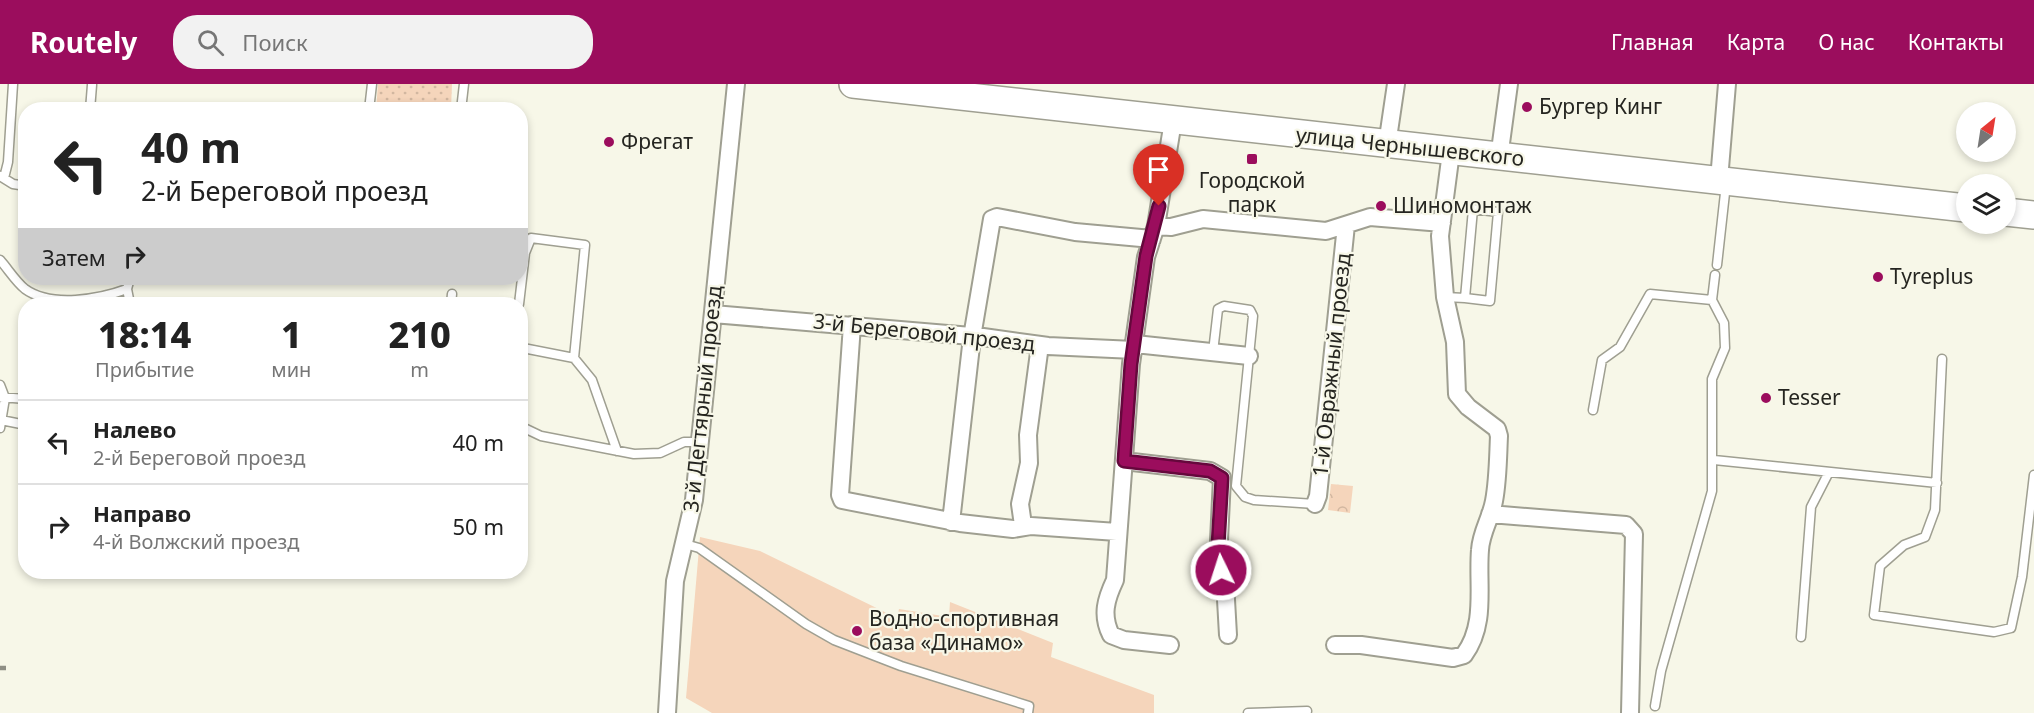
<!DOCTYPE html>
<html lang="ru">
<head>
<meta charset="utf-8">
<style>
  body { margin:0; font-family:"Noto Sans",sans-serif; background:#f2f2f2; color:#222; height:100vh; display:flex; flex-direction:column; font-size:22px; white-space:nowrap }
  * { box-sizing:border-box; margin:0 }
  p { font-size:20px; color:#767676 }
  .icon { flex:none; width:33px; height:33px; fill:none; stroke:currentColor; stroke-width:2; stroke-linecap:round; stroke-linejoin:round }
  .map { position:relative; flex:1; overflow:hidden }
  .details { position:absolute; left:18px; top:213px; width:510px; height:282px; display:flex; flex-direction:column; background:#fff; border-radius:24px; box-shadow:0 3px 9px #0003 }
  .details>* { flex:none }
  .hud { position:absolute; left:18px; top:18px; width:510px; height:183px; border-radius:24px; box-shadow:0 3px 9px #0003; background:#fff; color:#222; overflow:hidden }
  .needle { width:39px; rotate:30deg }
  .buttons { position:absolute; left:1956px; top:18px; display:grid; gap:12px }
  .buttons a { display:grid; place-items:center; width:60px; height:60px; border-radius:50%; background:#fff; box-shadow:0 3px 9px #0003; font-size:30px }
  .pin { position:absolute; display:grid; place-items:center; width:51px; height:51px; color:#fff; margin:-62px -26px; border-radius:50% 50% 50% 0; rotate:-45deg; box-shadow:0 0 6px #0007 }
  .pin .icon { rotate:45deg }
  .me { position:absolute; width:66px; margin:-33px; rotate:356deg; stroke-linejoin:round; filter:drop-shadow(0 0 4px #0008) }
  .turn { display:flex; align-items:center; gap:21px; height:126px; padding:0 24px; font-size:27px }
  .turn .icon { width:78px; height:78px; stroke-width:2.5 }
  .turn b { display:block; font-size:42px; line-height:51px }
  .then { display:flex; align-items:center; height:57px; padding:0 24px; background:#0003; gap:12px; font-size:22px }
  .eta { display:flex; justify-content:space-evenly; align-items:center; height:102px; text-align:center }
  .eta b { font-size:36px; font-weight:800; line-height:42px }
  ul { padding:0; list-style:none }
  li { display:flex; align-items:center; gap:18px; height:84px; padding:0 24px; border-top:2px solid #e0e0e0 }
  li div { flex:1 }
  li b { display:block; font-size:22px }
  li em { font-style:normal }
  header { display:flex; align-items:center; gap:36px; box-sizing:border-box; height:84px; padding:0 30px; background:#9b0d5d; color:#fff }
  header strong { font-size:28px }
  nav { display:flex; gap:33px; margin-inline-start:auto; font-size:21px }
  .search { width:420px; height:54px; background:#f2f2f2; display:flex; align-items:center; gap:15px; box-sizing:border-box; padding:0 21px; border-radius:24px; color:#767676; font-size:22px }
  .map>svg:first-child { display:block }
  .grass { fill:url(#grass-dots) }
  .park { fill:url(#park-crowns) }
  .pitch { fill:#f5d5bb }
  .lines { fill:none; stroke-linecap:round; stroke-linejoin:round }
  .lane-casing { stroke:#9f9f91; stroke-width:11 }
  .street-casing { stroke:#9f9f91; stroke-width:20 }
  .primary-casing { stroke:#9f9f91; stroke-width:30 }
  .lane { stroke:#fff; stroke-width:8 }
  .street { stroke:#fff; stroke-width:16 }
  .primary { stroke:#fff; stroke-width:27 }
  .rail { stroke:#8f8f85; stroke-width:4.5; stroke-dasharray:10 10; stroke-linecap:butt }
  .route-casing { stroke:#65083c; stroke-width:15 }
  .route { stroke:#9b0d5d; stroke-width:10 }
  .poi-dot { fill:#9b0d5d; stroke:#f7f7e8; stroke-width:2 }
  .labels { text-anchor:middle; stroke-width:4.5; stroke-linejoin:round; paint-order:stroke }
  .poi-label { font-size:21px; fill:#252520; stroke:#f7f7e8; text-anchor:start }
  .street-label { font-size:21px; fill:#252520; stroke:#f7f7e8 }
</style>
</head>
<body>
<header>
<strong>Routely</strong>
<div class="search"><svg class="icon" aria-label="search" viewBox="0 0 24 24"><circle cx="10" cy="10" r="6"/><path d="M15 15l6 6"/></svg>Поиск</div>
<nav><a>Главная</a><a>Карта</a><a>О нас</a><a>Контакты</a></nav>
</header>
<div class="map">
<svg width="2034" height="629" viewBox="0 0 2034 629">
  <defs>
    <pattern id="grass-dots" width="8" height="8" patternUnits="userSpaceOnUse" patternTransform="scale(1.5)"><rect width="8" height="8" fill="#f5d5bb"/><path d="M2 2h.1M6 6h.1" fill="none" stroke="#d2b7a0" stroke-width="1.8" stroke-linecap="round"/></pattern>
    <pattern id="park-crowns" width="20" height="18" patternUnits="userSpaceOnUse" patternTransform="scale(1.5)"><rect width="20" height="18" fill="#f5d5bb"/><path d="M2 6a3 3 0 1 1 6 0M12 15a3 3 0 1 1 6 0" fill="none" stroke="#d2b7a0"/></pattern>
  </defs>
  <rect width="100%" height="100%" fill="#f7f7e8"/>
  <path class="grass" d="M378 0H452L451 25H376Z"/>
  <path class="park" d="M1331 400 1353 402 1350 429 1328 426Z"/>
  <path class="pitch" d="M700 453 760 467 897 534 899 525 949 533 950 518 1053 559 1051 573 1154 611V629H712L686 614Z"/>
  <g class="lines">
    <defs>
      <path id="lane" d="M90 26 92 1
        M369 26 372 0
        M461 26 464 0
        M0 92 13 100 26 102
        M4 94 8 78 13 0
        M0 176C8 185 16 198 25 205 51 224 100 215 127 205L130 194
        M1717 181 1726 100
        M127 205 130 220
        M1445 213 1465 214 1473 125 1498 128 1490 217 1465 214
        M451 220 452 210
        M519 220 525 169 531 154 585 161 574 274
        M520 261 523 264 574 274 592 296 617 367
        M1213 268 1218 225 1224 222 1250 226 1253 232 1236 402 1245 413 1254 416 1315 420
        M1942 275 1935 426 1925 453 1904 461 1880 482 1874 531 1994 548 2011 544 2022 493 2034 391
        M0 301 5 314 0 344
        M0 313 26 315
        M1593 326 1602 276 1620 263 1650 210 1712 216
        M1 336 26 341
        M520 342 541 352 634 370 660 369 684 358H700
        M1714 376 1937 399
        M685 460 699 464 806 540 834 556 901 582 1029 622 1028 629
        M1801 553 1811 423 1829 388
        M1655 622 1661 587 1712 407V295L1725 264 1724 239 1712 216 1715 191
        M1248 629 1307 627"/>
      <path id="street" d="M1387 61 1396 0
        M1499 74 1509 0
        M1719 96 1727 0
        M1156 142 1171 143 1203 135 1326 147 1370 133 1442 139
        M713 230 983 253 1048 262 1134 266
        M852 241 840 411 842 416 960 439 1013 445 1031 442 1117 448
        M1135 260 1249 272
        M1124 377 1210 387 1222 394 1218 477 1225 498 1228 551
        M1315 420 1318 412 1346 141
        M1490 430 1626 441 1634 450 1630 629
        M951 438 972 253 992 135 997 133 1075 148 1152 155
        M1023 441 1020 420 1029 379 1028 351 1040 261
        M1170 561 1124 556 1111 551C1101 531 1106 515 1115 496L1131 280 1146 173 1156 142 1173 37
        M1335 561H1361L1453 574 1464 571C1487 540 1477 501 1480 466 1481 448 1491 434 1494 417 1498 396 1498 373 1499 352L1497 345 1468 323 1457 310 1455 258 1445 213 1440 152 1451 68
        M667 629 675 497 694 416 736 0"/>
      <path id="primary" d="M853 0 1966 124
        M2006 128 2034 131"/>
    </defs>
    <use href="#lane" class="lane-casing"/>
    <use href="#street" class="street-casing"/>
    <use href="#primary" class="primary-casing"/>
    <use href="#lane" class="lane"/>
    <use href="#street" class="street"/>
    <use href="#primary" class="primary"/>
    <path class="rail" d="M0 584H6"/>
  </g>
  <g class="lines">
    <defs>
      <path id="route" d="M1159 122 1146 172 1131 280 1124 377 1210 387 1222 394 1218 462 1221 486"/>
    </defs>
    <use href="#route" class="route-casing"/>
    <use href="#route" class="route"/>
  </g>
  <g class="poi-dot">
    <circle cx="1527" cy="23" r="6"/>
    <circle cx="609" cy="58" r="6"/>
    <rect x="1246" y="69" width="12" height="12" rx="3"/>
    <circle cx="1381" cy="122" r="6"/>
    <circle cx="1878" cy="193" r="6"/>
    <circle cx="1766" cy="314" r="6"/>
    <circle cx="857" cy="547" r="6"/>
  </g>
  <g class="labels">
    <g class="poi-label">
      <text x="1539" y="30">Бургер Кинг</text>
      <text x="621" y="65">Фрегат</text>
      <text x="1252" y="104" text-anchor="middle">Городской<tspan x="1252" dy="24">парк</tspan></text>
      <text x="1393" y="129">Шиномонтаж</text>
      <text x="1890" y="200">Tyreplus</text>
      <text x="1778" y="321">Tesser</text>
      <text x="869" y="542">Водно-спортивная<tspan x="869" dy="24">база «Динамо»</tspan></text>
    </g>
    <g class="street-label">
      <text transform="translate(1410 63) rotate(6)" y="7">улица Чернышевского</text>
      <text transform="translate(924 249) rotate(6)" y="7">3-й Береговой проезд</text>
      <text transform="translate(1332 281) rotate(-84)" y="7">1-й Овражный проезд</text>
      <text transform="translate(703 315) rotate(-84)" y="7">3-й Дегтярный проезд</text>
    </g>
  </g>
</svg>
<div class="buttons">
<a><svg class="needle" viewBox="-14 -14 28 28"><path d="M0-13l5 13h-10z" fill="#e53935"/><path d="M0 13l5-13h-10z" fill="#767676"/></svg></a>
<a><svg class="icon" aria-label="layers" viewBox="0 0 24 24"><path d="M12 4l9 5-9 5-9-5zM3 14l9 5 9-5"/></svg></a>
</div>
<div class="pin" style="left:1159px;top:122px;background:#d93025"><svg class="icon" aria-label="arrive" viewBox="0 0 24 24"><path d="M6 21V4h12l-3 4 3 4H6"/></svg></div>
<svg class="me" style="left:1221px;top:486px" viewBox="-20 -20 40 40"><circle r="17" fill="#9b0d5d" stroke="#fff" stroke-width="3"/><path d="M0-11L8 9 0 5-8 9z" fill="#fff"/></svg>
<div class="hud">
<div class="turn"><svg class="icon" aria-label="left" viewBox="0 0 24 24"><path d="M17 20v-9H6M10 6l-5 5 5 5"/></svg><div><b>40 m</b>2-й Береговой проезд</div></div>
<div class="then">Затем<svg class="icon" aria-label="right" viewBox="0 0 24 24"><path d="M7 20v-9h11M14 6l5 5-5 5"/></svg></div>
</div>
<section class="details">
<div class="eta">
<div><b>18:14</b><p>Прибытие</p></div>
<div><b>1</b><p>мин</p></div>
<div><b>210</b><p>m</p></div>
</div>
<ul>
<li><svg class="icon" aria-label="left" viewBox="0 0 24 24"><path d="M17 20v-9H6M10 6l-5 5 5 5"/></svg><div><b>Налево</b><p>2-й Береговой проезд</p></div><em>40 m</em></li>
<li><svg class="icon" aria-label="right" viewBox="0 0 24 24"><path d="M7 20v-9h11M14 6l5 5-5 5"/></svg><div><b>Направо</b><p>4-й Волжский проезд</p></div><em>50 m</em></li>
</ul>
</section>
</div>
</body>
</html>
